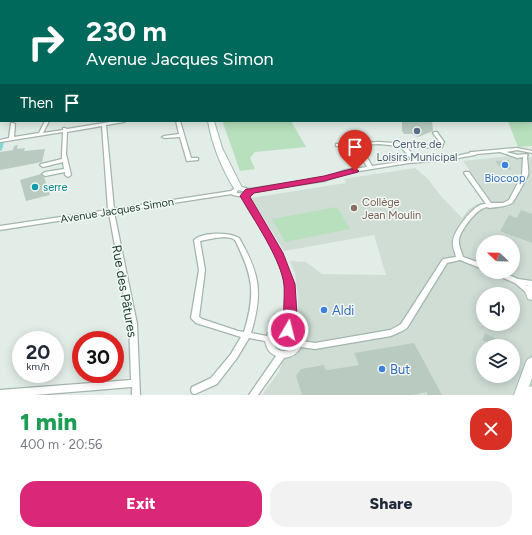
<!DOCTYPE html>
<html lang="en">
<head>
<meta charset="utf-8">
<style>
  body { margin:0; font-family:Figtree,sans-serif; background:#f2f2f3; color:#1f2937; height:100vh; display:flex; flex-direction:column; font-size:15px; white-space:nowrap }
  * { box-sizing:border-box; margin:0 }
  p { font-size:13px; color:#747a83 }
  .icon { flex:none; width:22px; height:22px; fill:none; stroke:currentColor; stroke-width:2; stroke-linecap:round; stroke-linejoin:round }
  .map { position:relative; height:395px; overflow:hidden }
  .panel { display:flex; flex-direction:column; background:#fff; flex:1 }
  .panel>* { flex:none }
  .guide { position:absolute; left:0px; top:0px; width:532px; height:122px; box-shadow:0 2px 10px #0003; background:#00695c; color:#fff; overflow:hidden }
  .needle { width:26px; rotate:292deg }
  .controls { position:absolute; left:476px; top:235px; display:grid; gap:8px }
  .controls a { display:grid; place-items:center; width:44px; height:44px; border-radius:50%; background:#fff; box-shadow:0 2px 10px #0003; font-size:20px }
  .speed { position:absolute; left:12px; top:331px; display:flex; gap:8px; font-size:20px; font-weight:700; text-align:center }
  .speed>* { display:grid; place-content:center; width:52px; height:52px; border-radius:50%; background:#fff; box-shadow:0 2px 10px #0003; line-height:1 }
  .speed small { font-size:10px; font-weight:400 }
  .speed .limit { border:6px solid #d22; background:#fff; color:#111 }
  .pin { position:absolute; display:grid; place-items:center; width:34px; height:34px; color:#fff; margin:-41px -17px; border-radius:50% 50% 50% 0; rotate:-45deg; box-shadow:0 0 4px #0007 }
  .pin .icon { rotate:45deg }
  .me { position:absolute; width:44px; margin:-22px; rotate:8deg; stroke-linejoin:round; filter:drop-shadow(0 0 3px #0008) }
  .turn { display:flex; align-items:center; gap:14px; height:84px; padding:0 20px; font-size:18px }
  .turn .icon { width:52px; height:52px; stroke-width:2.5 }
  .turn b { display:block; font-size:28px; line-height:34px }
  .then { display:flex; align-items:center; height:38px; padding:0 20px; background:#0003; gap:8px; font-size:15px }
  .round { display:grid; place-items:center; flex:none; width:42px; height:42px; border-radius:16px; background:#f2f2f3 }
  .summary { display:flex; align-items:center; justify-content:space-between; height:68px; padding:0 20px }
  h1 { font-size:24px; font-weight:800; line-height:30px; color:#1e9e55 }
  .button { display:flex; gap:8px; margin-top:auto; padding:8px 20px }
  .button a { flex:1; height:46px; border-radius:16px; background:#db2777; color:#fff; font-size:16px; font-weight:800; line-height:46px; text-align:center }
  .button a+a { background:#f2f2f3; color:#1f2937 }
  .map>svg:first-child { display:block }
  .built { fill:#cfddd5; fill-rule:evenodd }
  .green { fill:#b8e0bd }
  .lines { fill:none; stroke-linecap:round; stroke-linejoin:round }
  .canal { fill:#84d7d7; fill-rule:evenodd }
  .building { fill:#b9cbc1 }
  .street-casing { stroke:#a3b5ac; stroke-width:2.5 }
  .secondary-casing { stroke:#a1bdaf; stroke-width:2 }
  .primary-casing { stroke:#c1c9c6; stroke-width:2 }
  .street { fill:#fff; fill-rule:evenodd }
  .secondary { fill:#fff; fill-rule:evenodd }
  .primary { fill:#62a68a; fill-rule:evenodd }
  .route { fill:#db2777; stroke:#8e194d }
  .service-dot { fill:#5c6f8a; stroke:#f2f9f4; stroke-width:1.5 }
  .shop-dot { fill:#3f7fe0; stroke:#f2f9f4; stroke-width:1.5 }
  .culture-dot { fill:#0f9aa8; stroke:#f2f9f4; stroke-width:1.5 }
  .education-dot { fill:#8d6e63; stroke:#f2f9f4; stroke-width:1.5 }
  .labels { text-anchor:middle; stroke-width:3; stroke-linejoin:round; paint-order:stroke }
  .service-label { font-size:11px; fill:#4e5e75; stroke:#f2f9f4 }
  .shop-label { font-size:11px; fill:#366cbe; stroke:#f2f9f4 }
  .culture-label { font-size:11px; fill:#0d838f; stroke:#f2f9f4; text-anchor:start }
  .education-label { font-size:11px; fill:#785e54; stroke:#f2f9f4; text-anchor:start }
  .street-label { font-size:11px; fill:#203f32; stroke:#f2f9f4 }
  .near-street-label { font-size:13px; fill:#203f32; stroke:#f2f9f4 }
  .near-shop-label { font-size:13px; fill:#366cbe; stroke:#f2f9f4; text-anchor:start }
</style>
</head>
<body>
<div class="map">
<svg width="532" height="395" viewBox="0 0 532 395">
  <rect width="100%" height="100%" fill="#e1ede6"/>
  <path class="built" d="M304 0H532V112L531 1Z
    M511 156 532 157V395H262L279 372 298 320V297L295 273 290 261 306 262 322 274 386 275 374 235 284 251 251 198 346 183 344 179 415 168 428 179 441 196 462 218 469 209 477 204 492 202 463 161ZM483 242H513V272H483ZM483 294H513V324H483ZM483 346H513V376H483Z"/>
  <path class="green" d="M225 121H291L306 147 255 152 250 158 255 169 240 171 223 123Z
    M508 121 532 122V146L518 147Z
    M337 207 350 229 285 242 272 219Z"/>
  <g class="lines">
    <path class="canal" d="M0 116H1V120H0Z
      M0 139H2L4 142 2 150 0 151Z"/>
  </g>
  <path class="building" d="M402 121H432L433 131 418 137 412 134H404L402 131Z
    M18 145 17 149 25 148 24 151 45 149 42 162 0 170V152L13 150 14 146Z
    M509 160 511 170 501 168 495 161Z
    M41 174 44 177 50 195 26 201 20 180Z
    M521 210 532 214V243L500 231 509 215 517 218Z
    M485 333 497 339 494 346 482 340Z
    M414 343 442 395H427V392L413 395H302L296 376 301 369 324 365 325 369 328 370 359 365 354 353Z"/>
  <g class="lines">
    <defs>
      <path id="street" d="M12 0H14V1H12Z
        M341 0H344V1H341Z
        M475 0H478L479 1H476Z
        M531 3H532V5H531Z
        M0 13H1V16H0Z
        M531 37H532V40H531Z
        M531 53H532V55H531Z
        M0 61H1V63H0Z
        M531 63H532V66H531Z
        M0 81H1V83H0Z
        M531 85H532V87H531Z
        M45 121H49L43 133 63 130V128H65L67 129 116 121H126L124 122 106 125 114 209 231 191 238 186 249 189 323 178 346 170 367 167 355 146H336V144H338L379 142 437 146 438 145 440 142 433 133 435 132H437L444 142 442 147 437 148 406 146 417 160 447 158 470 153V152H472L517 148 532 151V153L517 150 506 152 518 155 526 154 528 155 527 156C527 162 529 169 528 175 527 178 515 199 513 202 508 207 496 207 490 208 485 208 489 206 484 208 475 211 461 230 459 239 458 244 461 251 463 257L483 264V269L460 260 447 263 407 328 402 331 391 336 315 349 301 347C297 354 292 357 284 358L258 395H249L276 356C269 353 267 349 265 341L249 338 237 358 217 384 195 394 192 393 191 390 192 387 211 378 231 354 241 337 196 323 191 318 199 270 194 240C202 232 229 232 239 238 260 274 263 293 251 333L267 336 268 333 283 327 285 328C291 289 282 262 261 229 255 218 247 209 243 197L233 195 232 194 114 212 137 324 140 395H132V387L34 395H0V390L131 380 129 324 109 213 0 230V226L108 210 102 126 67 132 66 154 71 175 68 177 65 175V172L45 176 42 174 45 172 64 169 63 162 43 167 40 165 41 164 62 159V154L63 132 0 142V140L9 138 11 123H13L15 124 14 137 39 133ZM379 144 400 146 412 160 372 166 360 145ZM500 152 518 158 523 157 522 175 509 200 503 203H491L469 172H465L464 173 486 204C482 204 479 205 477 207 469 212 454 231 453 241 452 246 455 252 456 257L443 259 401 324 396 327 390 330 315 343 302 341 299 333 292 330C298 288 290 265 267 229 261 219 254 210 249 200L248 197 252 194 251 192 324 181 347 173 409 163 447 160 475 155 477 154ZM239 190 246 192V193L244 194 237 193V191ZM225 237 231 238 235 240C253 276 256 293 244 332L238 331 202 319 199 317 205 270 200 241 215 238ZM283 333 293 337 295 344C288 356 270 352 274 337Z
        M176 121H180L191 158H198V160L187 161 186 158 180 137 164 138 162 137 164 136 179 134Z
        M493 272H502L518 279 532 281V285H526L532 290V295H529L515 283 494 274Z"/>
      <path id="secondary" d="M531 32H532V34H531Z
        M208 121H214L222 148 242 188 241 190H235C222 169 212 145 208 121Z
        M532 281V300L528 299 525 291 529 282Z
        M532 357V378L529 387 532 386V395H514L526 362 528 359Z"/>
      <path id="primary" d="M0 65H1V69H0Z
        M531 118 532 122H528L531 121Z"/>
    </defs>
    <use href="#street" class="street-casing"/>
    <use href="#secondary" class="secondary-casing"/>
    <use href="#primary" class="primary-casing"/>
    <use href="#street" class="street"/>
    <use href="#secondary" class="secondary"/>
    <use href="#primary" class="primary"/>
  </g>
  <path class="route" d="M355 168 359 171 358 172 324 181 254 193 250 197 283 253 295 284 297 315 292 334 288 335 284 334C282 330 285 295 284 285 282 261 253 218 240 196L246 189H249L324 176Z"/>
  <circle class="service-dot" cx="417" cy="131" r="4"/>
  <g class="shop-dot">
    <circle cx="505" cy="165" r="4"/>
    <circle cx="324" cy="310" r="4"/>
    <circle cx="382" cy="369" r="4"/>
  </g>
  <circle class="culture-dot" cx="35" cy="187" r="4"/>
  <circle class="education-dot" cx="354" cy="208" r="4"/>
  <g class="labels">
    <g class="service-label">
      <text x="417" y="148">Centre de<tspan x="417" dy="13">Loisirs Municipal</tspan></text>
    </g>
    <g class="shop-label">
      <text x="505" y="182">Biocoop</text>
    </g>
    <g class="culture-label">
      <text x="43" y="191">serre</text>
    </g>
    <g class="education-label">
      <text x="362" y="206">Collège<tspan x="362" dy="13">Jean Moulin</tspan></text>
    </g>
    <g class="street-label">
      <text transform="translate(117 210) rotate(-9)" y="4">Avenue Jacques Simon</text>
    </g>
    <g class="near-street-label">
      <text transform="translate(125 291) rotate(80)" y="5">Rue des Pâtures</text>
    </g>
    <g class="near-shop-label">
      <text x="332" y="315">Aldi</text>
      <text x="390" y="374">But</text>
    </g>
  </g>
</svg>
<div class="controls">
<a><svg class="needle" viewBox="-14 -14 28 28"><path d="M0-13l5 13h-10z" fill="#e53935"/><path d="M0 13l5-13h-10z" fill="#747a83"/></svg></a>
<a><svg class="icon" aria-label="sound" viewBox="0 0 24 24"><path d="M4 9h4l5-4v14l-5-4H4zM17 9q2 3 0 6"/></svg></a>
<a><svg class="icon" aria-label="layers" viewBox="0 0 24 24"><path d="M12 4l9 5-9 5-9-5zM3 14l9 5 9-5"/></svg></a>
</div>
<div class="speed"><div>20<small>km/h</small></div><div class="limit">30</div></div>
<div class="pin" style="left:355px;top:171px;background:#d93025"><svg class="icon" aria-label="arrive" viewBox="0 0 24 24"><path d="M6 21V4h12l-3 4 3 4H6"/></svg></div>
<svg class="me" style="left:288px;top:330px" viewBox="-20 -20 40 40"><circle r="17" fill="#db2777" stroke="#fff" stroke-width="3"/><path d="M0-11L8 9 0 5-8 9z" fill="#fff"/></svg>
<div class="guide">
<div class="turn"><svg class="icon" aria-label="right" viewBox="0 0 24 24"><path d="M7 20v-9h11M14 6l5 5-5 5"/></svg><div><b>230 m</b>Avenue Jacques Simon</div></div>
<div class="then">Then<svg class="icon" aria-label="arrive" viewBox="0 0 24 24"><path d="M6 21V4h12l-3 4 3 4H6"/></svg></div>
</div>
</div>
<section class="panel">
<div class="summary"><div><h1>1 min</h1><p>400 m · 20:56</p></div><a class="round" style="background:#d93025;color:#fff"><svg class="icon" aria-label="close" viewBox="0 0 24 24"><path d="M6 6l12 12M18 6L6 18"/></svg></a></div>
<div class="button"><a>Exit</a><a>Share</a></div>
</section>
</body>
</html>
